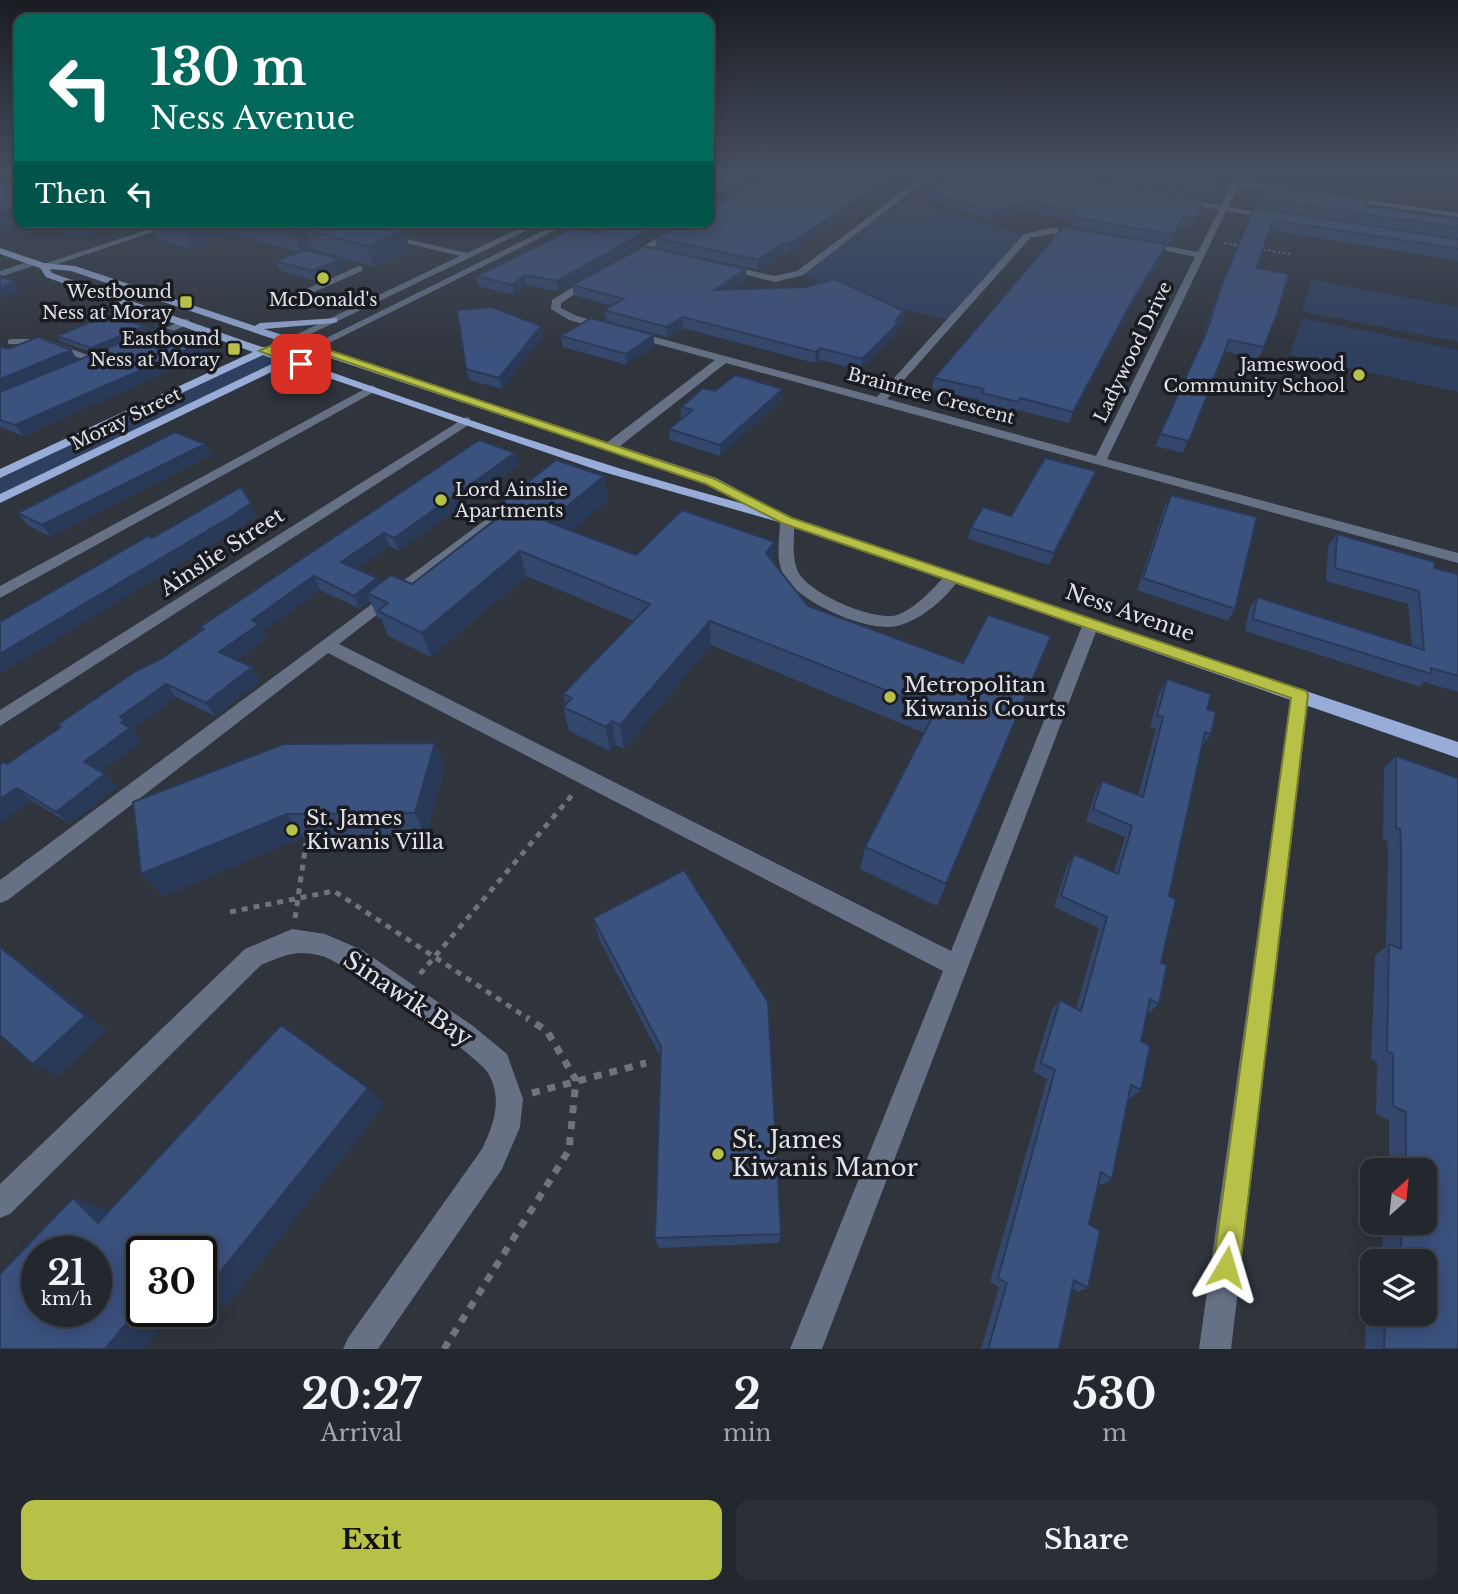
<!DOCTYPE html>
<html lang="en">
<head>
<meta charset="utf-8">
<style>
  body { margin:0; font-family:"Libre Baskerville",serif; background:#2b2f36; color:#f1f3f6; height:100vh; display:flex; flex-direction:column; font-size:26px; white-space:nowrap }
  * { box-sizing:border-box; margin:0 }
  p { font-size:23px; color:#a3a5aa }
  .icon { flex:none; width:38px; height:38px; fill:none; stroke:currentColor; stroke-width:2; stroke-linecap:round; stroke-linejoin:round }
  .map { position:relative; height:1349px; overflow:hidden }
  .sheet { display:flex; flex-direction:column; background:#23272e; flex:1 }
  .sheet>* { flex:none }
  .banner { position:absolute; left:14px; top:14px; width:700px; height:214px; border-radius:14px; box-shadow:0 4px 18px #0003,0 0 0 2px #40444a; background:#00695c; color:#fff; overflow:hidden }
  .needle { width:46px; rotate:27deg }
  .tools { position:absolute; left:1360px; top:1158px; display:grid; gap:14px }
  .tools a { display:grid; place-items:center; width:77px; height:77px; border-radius:14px; background:#23272e; box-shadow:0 4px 18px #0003,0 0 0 2px #40444a; font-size:35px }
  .speed { position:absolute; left:21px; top:1236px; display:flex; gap:14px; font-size:35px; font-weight:700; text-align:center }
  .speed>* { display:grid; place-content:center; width:91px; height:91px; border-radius:50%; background:#23272e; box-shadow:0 4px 18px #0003,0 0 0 2px #40444a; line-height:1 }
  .speed small { font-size:18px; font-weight:400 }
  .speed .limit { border:4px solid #111; border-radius:10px; background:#fff; color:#111 }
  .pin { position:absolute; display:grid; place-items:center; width:60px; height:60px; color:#fff; margin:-30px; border-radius:14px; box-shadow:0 4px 10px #0006 }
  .me { position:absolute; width:77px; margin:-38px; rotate:7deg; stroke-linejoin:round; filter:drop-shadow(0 0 5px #0008) }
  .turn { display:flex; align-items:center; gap:24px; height:147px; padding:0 21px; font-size:32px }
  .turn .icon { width:91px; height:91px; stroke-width:2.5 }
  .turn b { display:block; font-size:49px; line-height:60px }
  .then { display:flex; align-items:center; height:66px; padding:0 21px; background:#0003; gap:14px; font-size:26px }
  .eta { display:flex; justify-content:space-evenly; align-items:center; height:119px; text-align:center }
  .eta b { font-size:42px; font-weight:800; line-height:49px }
  .button { display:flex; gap:14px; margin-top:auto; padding:14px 21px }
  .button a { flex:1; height:80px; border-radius:14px; background:#b7c147; color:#111; font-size:28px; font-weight:800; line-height:80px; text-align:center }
  .button a+a { background:#2b2f36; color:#f1f3f6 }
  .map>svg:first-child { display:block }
  .green { fill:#2e3f60 }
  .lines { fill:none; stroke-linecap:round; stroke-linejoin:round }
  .path-far2 { stroke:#6f737b; stroke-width:2; stroke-dasharray:2.5 2.5; stroke-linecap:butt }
  .path-far1 { stroke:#6f737b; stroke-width:5; stroke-dasharray:6 6; stroke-linecap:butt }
  .path { stroke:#6f737b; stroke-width:7; stroke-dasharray:8 8; stroke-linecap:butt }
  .minor { fill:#667186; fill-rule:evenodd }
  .major { fill:#97add8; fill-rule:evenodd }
  .wall { fill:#33466c }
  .shaded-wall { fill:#293958 }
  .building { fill:#3b517e; stroke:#293958; stroke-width:2; fill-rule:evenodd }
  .route { fill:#b7c147; stroke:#777d2e; stroke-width:2 }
  .poi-dot { fill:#b7c147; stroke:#191b20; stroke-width:2.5 }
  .labels { text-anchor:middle; stroke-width:7; stroke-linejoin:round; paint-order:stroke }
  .far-poi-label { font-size:18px; fill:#dfe2e8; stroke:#191b20; text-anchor:end }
  .far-street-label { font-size:18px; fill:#dfe2e8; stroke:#191b20 }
  .street-label { font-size:21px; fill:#dfe2e8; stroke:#191b20 }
  .poi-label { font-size:21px; fill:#dfe2e8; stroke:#191b20; text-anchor:start }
  .near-street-label { font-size:24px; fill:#dfe2e8; stroke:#191b20 }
  .near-poi-label { font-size:24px; fill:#dfe2e8; stroke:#191b20; text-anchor:start }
</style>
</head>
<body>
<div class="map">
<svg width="1458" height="1349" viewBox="0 0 1458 1349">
  <rect width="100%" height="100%" fill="#2f343d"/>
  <path class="green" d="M892 201 962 214 1027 236 949 320 863 300 800 273Z
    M1312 280 1458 307V342L1302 311Z
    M1302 318 1458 350V392L1290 355Z
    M264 351 288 360 0 499V474Z"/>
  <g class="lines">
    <path class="path-far2" d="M1146 173 1170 176
      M1224 243 1243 246
      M1258 249 1292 254"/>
    <path class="path-far1" d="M230 912 334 891 529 1019
      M295 918 306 843
      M420 974 573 794"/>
    <path class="path" d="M532 1093 646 1063
      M444 1349 569 1150 576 1080 547 1031 527 1018"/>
    <path class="minor" d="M927 173H935L803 275 775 282 720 268 725 265 775 276 797 271Z
      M1238 173H1245L1241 181 1291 190 1287 192 1239 186 1228 207 1280 217 1276 219 1226 211 1107 459 1458 553V563L726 363 615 450H605V444L715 360 569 320 551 309 552 300 589 277H595V281L561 303V308L577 316 877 397 1024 234 1051 228 1085 232 1082 237 1051 234 1030 238 887 399 1096 456 1195 257 1140 245 1144 242 1198 252 1219 210 1176 201 1180 199 1221 205Z
      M1343 196 1458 213V217L1340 200Z
      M170 222H183L46 268 38 266Z
      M533 222H544L294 342 285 340 460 256 381 237V233L467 253Z
      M561 222H572L317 349 308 347Z
      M685 222H696L631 260 623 258Z
      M33 260 38 263 36 265 0 277V271Z
      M359 266 362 267V271L286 304 277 302Z
      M185 319 189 320V324L153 340 144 338Z
      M12 339H46L100 360 90 362 45 345 8 344V340Z
      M372 385 378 389 376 391 0 598V586Z
      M466 417 470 418V424L0 726V710Z
      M508 503 515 507 513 510 339 644 951 951 1083 624 1091 618 1099 624 822 1349H790L943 971 328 653 8 900 0 903V880Z
      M787 516 794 520C795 536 791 554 797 569 804 592 874 622 897 615 917 608 933 588 948 573H958L961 577C946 598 922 620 897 626 867 633 791 600 781 569 776 554 780 536 780 520Z
      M1300 688 1306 690 1309 695 1231 1349H1199L1291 695 1294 690Z
      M292 929 325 934 362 950 473 1026 507 1054 523 1099 520 1127 502 1169 378 1349H343L348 1338 482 1149C494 1124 503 1099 488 1073 480 1057 343 961 322 956 296 949 285 955 261 965L10 1214 0 1218V1184L245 949Z"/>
    <path class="major" d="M0 248 44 263 75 266 255 326 260 323 337 318V322L333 323 264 329 716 478 763 503 765 506 763 509 1458 742V758L782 523 600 471 288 364 0 503V494L278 361 263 355 0 478V469L253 352 46 277 40 268 0 254ZM50 269 71 271 706 484 744 504C593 464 444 412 297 360L298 355 287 356 271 351V347H262L52 273Z"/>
  </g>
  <path class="wall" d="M775 173H907L788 254 783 253 758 270 657 248 656 238Z
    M955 173H1138L1214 186 1206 201H1205L1192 227 1181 225 1169 244 1069 226 1071 220 1033 213 1016 214 991 221 930 200 931 192Z
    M1265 185 1365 206 1458 219V261L1270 230 1257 268 1264 347 1258 359 1224 351 1183 453 1155 446 1202 341 1217 295Z
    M56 222H85L92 234 69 239Z
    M148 222H487L402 230H405L410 251 374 267 311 249 307 251 343 270 315 281 280 271 276 261 299 252 235 235 192 250 157 239Z
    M597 233 558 291 526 285 514 295 478 286 476 276Z
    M1164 254 1127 313 1069 423 1017 410 1015 414 979 404 980 400 932 389 934 378Z
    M746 279 730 290 904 311 903 322 898 327 897 332 861 370 819 360 815 363 683 328 667 337 606 321 604 310 612 306 574 295 572 285Z
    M147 332 94 353 60 341 57 336Z
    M543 336 502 389 469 380 466 369Z
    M561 336 654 346 627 365 563 347Z
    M205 342 210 353 23 436 0 427V346L8 349 71 350 78 360Z
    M715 391 782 399 720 456 670 440 669 429 683 418 681 417V407Z
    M205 444 211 455 51 537 27 525 18 513Z
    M515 453 518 465 399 551 389 546 356 569 379 584H412L491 522 489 512 604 476 608 500 571 531 636 555 774 563 808 606 963 663 1051 636 937 906 860 869 865 847 924 733 711 645 624 749 616 745 610 751 569 731 563 707 566 704 563 694 634 621 526 576 431 657 388 636 381 619 378 618 370 601 360 609 320 590 263 631 267 637 236 660 261 680 215 716 176 697 133 729 136 733 135 734 142 741 100 772 105 774 117 787 70 824 31 800 0 823 7 764 60 728 57 725 161 659 202 630 200 627Z
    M1091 483 1049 565 968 539 971 528 1011 516Z
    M1171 495 1235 609 1228 621 1137 590 1165 506Z
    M1337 534 1434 568 1458 574V692L1424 682 1420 687 1245 631 1249 610 1257 597 1412 646 1408 604 1326 581 1328 546Z
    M1167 679 1207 709 1211 734 1202 746 1169 896 1161 963 1159 1004 1149 1013 1147 1012 1141 1041V1090L1131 1098 1128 1097 1112 1179 1102 1185 1098 1183 1089 1224 1088 1288 1078 1292 1072 1288 1059 1349H981L999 1287 990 1282 1047 1079 1033 1071 1052 1009 1060 1000 1076 1008 1099 928 1054 907 1067 866 1074 854 1114 872 1125 837 1086 821 1095 793 1102 781 1138 795 1156 729 1150 727 1160 691Z
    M435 743 445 766 426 836 303 837 164 896 141 874Z
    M1396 756 1458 1349H1365L1367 1269 1372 1268V1314H1424V1262H1382L1383 1223H1424V1171H1374V1164L1389 1158V1120L1376 1114 1377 1062 1371 1059 1375 955 1386 947 1388 856 1387 841 1383 839 1384 768Z
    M593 918 781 1234 779 1243 659 1248 655 1238 661 1058 599 939Z"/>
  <path class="shaded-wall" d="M755 173H770L709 207V198Z
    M896 173H907L788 254 789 244Z
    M1205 201 1201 210 1192 227 1196 218Z
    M1018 204 1016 214 991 221 993 212Z
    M19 208V222H46L0 235V213Z
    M1184 216 1181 225 1169 244 1173 235Z
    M59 222H85L92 234 69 239Z
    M203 222H230L235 235 192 250 183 229Z
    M387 222H487L389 231Z
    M663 222H680L558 291 557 281Z
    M303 229 311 249 301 253 294 232Z
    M405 230 410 251 374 267 367 246Z
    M784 243 783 253 758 270V260Z
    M1167 244 1164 254 1127 313 1069 423 1073 412 1131 303Z
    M340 259 343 270 315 281 312 271Z
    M746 269V279L715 300V290Z
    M525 275 526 285 514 295 512 285Z
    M15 282 20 291 0 298V287Z
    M904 311 903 322 898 327 897 332 861 370 862 359Z
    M683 317V328L667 337 666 327Z
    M144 326 147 332 94 353 91 348Z
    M541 326 543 336 502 389 499 378Z
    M654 335V346L627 365 626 354Z
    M205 342 210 353 23 436 15 425Z
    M820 348 819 360 815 363 816 352Z
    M71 350 78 360 0 393V379Z
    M783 389 782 399 720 456V445Z
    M205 444 211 455 51 537 42 525Z
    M515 453 518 465 399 551 394 538Z
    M1096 471 1091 483 1049 565 1054 553Z
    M604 476 608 500 553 547 548 522Z
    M251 503 257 516 239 528 0 674V654Z
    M384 533 389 546 347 576 341 562Z
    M775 542 774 566 766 553Z
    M520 551 526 576 431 657 422 633Z
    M314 576 320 590 263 631 267 637 228 665 219 652 252 620Z
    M377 578 383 592 367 593 370 601 360 609 354 596Z
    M710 621 711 645 624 749 620 725Z
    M252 667 261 680 215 716 206 703Z
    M166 684 176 697 133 729 136 733 135 734 142 741 96 775 84 762 121 722 120 717Z
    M612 721 616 745 610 751 606 727Z
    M435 743 445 766 426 836 415 813Z
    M105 774 117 787 70 824 56 812Z
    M17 788 31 800 0 823V799Z
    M287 814 303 837 164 896 141 874Z
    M0 947 24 963 107 1030 58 1076 33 1064Z
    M368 1088 385 1104 227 1306 201 1300V1296Z
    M73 1198 106 1210 131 1234 98 1223Z
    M142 1305V1311H175L143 1349H105Z"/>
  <path class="building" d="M709 173H755L709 198Z
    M775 173H896L789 244 784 243 758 260 656 238 683 222H709V207L710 208Z
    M955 173H1041L1205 201 1196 218 1184 216 1173 235 1072 217 1077 211 1035 204H1018L993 212 931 192Z
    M1081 173H1138L1164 177 1167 173H1187L1218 177 1210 192Z
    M0 183 19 184V208L0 213Z
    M1265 185 1355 197 1367 200 1365 206 1458 219V228L1259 199Z
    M1254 208 1458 239V249L1273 220 1257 268 1289 274 1277 314 1264 347 1229 340 1189 441 1160 434 1207 331 1222 284Z
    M158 222H203L183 229Z
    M256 222H372L405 230 367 246 303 229 294 232Z
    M618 222H663L557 281 525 275 512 285 476 276 574 228 597 233Z
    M1063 227 1167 244 1131 303 1073 412 1020 398 1018 402 982 393 984 389 934 378Z
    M644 246 746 269 715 290 806 287 835 279 904 311 895 321 899 322 862 359 820 348 816 352 683 317 666 327 604 310 624 299 572 285Z
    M304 250 340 259 312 271 276 261Z
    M0 276 15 282 0 287Z
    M491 307 541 326 499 378 466 369 457 310Z
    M108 315 144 326 91 348 57 336Z
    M591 318 654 335 626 354 561 336Z
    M159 327 205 342 15 425 0 420V392Z
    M38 337 71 350 0 379V346L8 349Z
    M735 375 783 389 720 445 669 429 693 410 681 407 703 388 715 391Z
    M175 432 205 444 42 525 18 513Z
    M479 440 515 453 394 538 384 533 341 562 377 578 354 596 314 576 252 620 259 624 219 652 252 667 206 703 166 684 120 717 125 720 121 722 130 728 84 762 105 774 56 812 17 788 0 799V764L4 762 7 764 61 727 57 725 136 671 161 659 204 629 200 627Z
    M1045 458 1096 471 1054 553 971 528 983 507 1011 516Z
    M556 460 604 476 548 522 636 555 682 510 775 542 766 553 808 606 963 663 988 615 1051 636 946 884 865 847 936 710 710 621 620 725 612 721 606 727 563 707 572 698 563 694 650 604 520 551 422 633 378 611 388 603 367 593 391 575 412 584 500 516 489 512Z
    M241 487 251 503 232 516 0 654V622L148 536 152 538Z
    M1171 495 1257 517 1235 609 1143 578Z
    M1337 534 1435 562 1434 568 1458 574V676L1431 668V674L1253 619 1257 597 1424 650 1419 591 1335 568Z
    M1167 679 1211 694 1207 709 1216 712 1211 734 1205 732 1169 896 1176 899 1161 963 1167 965 1159 1004 1150 999 1141 1041 1150 1046 1141 1090 1131 1085 1112 1179 1101 1172 1089 1224 1100 1231 1088 1288 1074 1280 1059 1349H988L1007 1283 998 1278 1055 1070 1041 1063 1060 1000 1081 1011 1107 917 1061 896 1074 854 1118 874 1132 826 1093 809 1102 781 1143 797 1163 717 1157 715Z
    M435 743 415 813 287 814 141 874 133 802 284 744Z
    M1396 756 1458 778V1349H1384L1385 1314H1424V1262H1401V1223H1424V1171H1391V1157L1406 1165V1112L1393 1106V1054L1387 1051 1389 944 1401 949V845L1400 829 1396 828Z
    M684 870 768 1002 781 1234 655 1238 661 1047 593 918Z
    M0 947 85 1016 33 1064 0 1035Z
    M281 1025 368 1088 201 1296V1251H142V1305L105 1349H0V1274L73 1198 98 1223ZM37 1251H96V1311H37Z"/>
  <linearGradient id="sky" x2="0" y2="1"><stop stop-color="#1a1d22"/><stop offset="0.48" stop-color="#475062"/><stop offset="1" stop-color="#475062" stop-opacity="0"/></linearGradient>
  <rect width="1458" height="362" fill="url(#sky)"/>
  <path class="route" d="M290 337 715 479 792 518 1306 691 1308 695 1240 1267 1236 1277 1226 1281 1217 1277 1213 1267 1291 698 782 523 706 484 335 358 290 343 273 351 304 362 306 364 301 367 259 351Z"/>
  <g class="poi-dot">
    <circle cx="323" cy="278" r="7"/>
    <rect x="179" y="295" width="14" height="14" rx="3.5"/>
    <rect x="227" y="342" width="14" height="14" rx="3.5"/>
    <circle cx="1359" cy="375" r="7"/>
    <circle cx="441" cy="500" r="7"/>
    <circle cx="890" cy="697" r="7"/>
    <circle cx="292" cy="830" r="7"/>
    <circle cx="718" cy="1154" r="7"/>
  </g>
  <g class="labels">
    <g class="far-poi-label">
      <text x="172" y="298">Westbound<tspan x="172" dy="21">Ness at Moray</tspan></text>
      <text x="323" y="306" text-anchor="middle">McDonald's</text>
      <text x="220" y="345">Eastbound<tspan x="220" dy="21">Ness at Moray</tspan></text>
      <text x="1345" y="371">Jameswood<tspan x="1345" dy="21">Community School</tspan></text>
      <text x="455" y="496" text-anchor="start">Lord Ainslie<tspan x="455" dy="21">Apartments</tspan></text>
    </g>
    <g class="far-street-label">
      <text transform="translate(1133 352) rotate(-64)" y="6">Ladywood Drive</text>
      <text transform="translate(931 396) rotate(15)" y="6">Braintree Crescent</text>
      <text transform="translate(126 419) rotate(-26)" y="6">Moray Street</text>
    </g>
    <g class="street-label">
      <text transform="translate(222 552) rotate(-33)" y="7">Ainslie Street</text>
      <text transform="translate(1130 613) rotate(19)" y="7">Ness Avenue</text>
    </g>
    <g class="poi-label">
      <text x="904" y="692">Metropolitan<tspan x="904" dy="24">Kiwanis Courts</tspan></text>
      <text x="306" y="825">St. James<tspan x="306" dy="24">Kiwanis Villa</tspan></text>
    </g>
    <g class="near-street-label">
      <text transform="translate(408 999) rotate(34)" y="8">Sinawik Bay</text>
    </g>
    <g class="near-poi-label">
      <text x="732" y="1148">St. James<tspan x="732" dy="28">Kiwanis Manor</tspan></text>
    </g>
  </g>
</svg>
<div class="tools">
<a><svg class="needle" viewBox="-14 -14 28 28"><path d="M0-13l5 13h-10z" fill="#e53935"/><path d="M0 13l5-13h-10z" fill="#a3a5aa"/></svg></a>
<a><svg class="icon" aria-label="layers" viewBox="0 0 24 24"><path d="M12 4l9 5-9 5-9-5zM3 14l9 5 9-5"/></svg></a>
</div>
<div class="speed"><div>21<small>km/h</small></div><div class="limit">30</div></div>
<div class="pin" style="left:301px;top:364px;background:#d93025"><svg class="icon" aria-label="arrive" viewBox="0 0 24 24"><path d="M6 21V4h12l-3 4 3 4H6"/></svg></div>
<svg class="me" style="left:1226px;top:1267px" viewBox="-20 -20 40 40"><path d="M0-17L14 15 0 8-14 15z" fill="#b7c147" stroke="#fff" stroke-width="4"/></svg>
<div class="banner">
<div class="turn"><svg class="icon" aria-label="left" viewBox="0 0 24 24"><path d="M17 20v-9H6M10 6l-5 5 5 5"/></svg><div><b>130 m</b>Ness Avenue</div></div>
<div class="then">Then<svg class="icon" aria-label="left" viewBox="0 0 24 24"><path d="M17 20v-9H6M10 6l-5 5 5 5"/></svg></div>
</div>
</div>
<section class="sheet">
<div class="eta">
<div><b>20:27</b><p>Arrival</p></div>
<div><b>2</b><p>min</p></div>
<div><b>530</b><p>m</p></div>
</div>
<div class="button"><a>Exit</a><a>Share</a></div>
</section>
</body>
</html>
